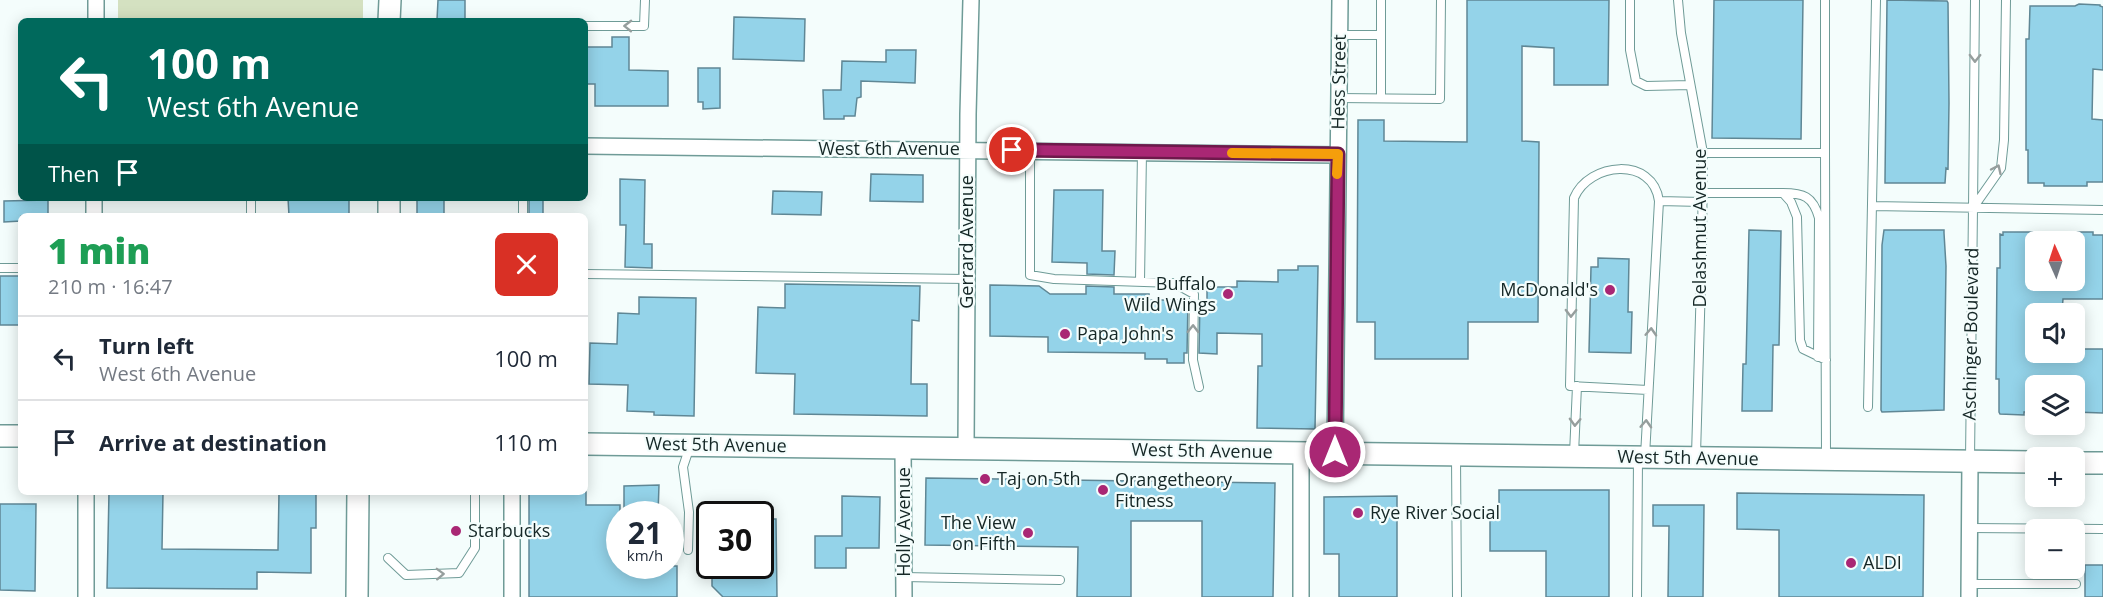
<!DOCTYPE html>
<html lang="en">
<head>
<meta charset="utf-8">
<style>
  body { margin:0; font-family:"Open Sans",sans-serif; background:#f6f6f7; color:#1f2937; height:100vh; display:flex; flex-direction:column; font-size:22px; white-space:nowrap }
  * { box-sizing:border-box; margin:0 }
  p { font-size:20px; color:#747a83 }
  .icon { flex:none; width:33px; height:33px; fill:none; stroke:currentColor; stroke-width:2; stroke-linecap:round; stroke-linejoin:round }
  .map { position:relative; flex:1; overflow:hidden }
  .details { position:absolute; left:18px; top:213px; width:570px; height:282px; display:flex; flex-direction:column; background:#fff; border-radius:9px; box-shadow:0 3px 15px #0003 }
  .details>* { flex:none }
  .top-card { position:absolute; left:18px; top:18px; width:570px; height:183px; border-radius:9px; box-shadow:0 3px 15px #0003; background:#00695c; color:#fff; overflow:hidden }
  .needle { width:39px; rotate:357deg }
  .buttons { position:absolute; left:2025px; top:231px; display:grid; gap:12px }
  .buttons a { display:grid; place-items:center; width:60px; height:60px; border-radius:9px; background:#fff; box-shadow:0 3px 15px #0003; font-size:30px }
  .speed { position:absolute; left:606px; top:501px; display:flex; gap:12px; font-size:30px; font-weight:700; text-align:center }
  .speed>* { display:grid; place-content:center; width:78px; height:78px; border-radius:50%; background:#fff; box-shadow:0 3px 15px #0003; line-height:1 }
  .speed small { font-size:15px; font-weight:400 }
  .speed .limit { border:3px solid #111; border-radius:9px; background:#fff; color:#111 }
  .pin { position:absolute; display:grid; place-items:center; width:51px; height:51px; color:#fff; margin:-26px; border:3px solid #fff; border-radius:50%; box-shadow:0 2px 6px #0007 }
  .me { position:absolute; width:66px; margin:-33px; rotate:0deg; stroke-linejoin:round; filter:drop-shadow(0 0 4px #0008) }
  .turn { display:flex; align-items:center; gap:21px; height:126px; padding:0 30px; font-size:27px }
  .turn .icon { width:78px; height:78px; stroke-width:2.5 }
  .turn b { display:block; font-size:42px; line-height:51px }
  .then { display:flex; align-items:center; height:57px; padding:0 30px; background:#0003; gap:12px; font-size:22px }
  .round { display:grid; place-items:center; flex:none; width:63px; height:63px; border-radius:9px; background:#f6f6f7 }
  .headline { display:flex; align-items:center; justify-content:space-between; height:102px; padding:0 30px }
  h1 { font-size:36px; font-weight:800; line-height:45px; color:#1e9e55 }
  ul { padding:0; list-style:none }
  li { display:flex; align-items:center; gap:18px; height:84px; padding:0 30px; border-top:2px solid #e0e1e3 }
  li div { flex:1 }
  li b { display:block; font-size:22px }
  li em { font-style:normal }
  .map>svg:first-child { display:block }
  .green { fill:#d4e1c1 }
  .building { fill:#94d3e9; stroke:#5f8795; stroke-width:1.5 }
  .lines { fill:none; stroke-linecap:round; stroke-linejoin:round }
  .lane-casing { stroke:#6f9b97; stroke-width:10 }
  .street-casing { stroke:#6f9b97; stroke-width:18 }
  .secondary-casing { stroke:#6f9b97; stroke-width:24 }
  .lane { stroke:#fff; stroke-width:8 }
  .street { stroke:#fff; stroke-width:15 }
  .secondary { stroke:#fff; stroke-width:21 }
  .oneway { stroke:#969e9d }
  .route-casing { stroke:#6e194b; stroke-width:15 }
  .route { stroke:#a92774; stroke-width:10 }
  .slow { stroke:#f59e0b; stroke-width:10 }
  .poi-dot { fill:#a92774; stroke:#f4fdfc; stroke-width:2 }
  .labels { text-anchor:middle; stroke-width:4.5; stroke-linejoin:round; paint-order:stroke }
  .street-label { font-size:18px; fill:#152726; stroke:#f4fdfc }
  .poi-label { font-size:18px; fill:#152726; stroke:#f4fdfc; text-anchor:start }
</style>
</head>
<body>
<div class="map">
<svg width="2103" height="597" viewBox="0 0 2103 597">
  <rect width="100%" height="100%" fill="#f4fdfc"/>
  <path class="green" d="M118 0H363V21H118Z"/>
  <path class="building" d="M438 0H465V20H437Z
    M1467 0H1609L1608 85H1554V48L1522 46V141L1539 142 1538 322H1468V359H1375V322H1357L1358 120H1384V141L1467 142Z
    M1714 0H1803L1801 139 1712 138Z
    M1887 0 1947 1 1948 3 1949 103 1948 169 1946 168 1945 183H1885V180Z
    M2079 4 2100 5V6L2103 7V70L2093 69 2092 119 2103 120V182H2087V186H2044V183H2028V150H2026V39H2029L2030 6H2075Z
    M734 17 805 19 804 61 733 59Z
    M612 37H629V70L668 71V106H595V84H585V47H612Z
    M886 50H916L915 83 861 81V97L857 98 855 116H844V119H824L823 90H841L842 61 886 62Z
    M698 68H720V108L703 109V102H698Z
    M871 174 923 175V202L870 201Z
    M620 179 645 180 644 244H652V268L625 267 626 225H620Z
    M1054 190H1103L1102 251H1115L1114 275 1087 274V263L1052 262Z
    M773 191 822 192 821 215 772 214Z
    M288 198H349V216H289Z
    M417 198H444V216H417Z
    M529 198H543V216H529Z
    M48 200V216H21V221L4 222V201Z
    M1749 230 1781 231 1779 345H1773L1772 411H1742L1743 364H1746Z
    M1884 230H1944V233L1946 266 1944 410 1882 412 1881 410 1882 245Z
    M2003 232H2036V280H2074V232H2093V235H2103V299H2063L2062 311H2059V314H2036V352H2082V349H2103V413L2074 412V386H2036V412H2024V415L2000 414 1999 412V379H1996L1997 268H2000V234L2003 235Z
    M1598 258 1629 259 1628 312H1632L1631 353 1589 352 1591 267H1598Z
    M1298 266H1318L1315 429 1257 428 1258 366H1262V334L1217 333V354L1199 353 1200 300H1207V287H1237V281L1278 282V270H1298Z
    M0 276H21V325H0Z
    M785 284 920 286 919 321 912 320 911 384H927V416L794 414 795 374 756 373 758 307 785 308Z
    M990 285 1039 286 1050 294H1086V286L1114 287V294H1149V300H1188L1187 353H1184V363H1167V359H1145V353L1048 352V337L990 336Z
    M639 297 696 298 694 416 654 415V412L627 411 628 385 589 384 590 343 617 344 618 313 639 314Z
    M926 478 1275 483 1273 597H1202V521H1131V597H1077L1078 547 925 545Z
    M659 485 658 514H624V486Z
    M1499 490H1609V597H1546V551H1490V515H1499Z
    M109 492H163L162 549 278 550 279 492H316V528H311V573L257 572V589L107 588Z
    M529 492H586V505H620V566H677V597H529Z
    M1737 493 1924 495 1923 597H1779V530L1737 529Z
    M842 496 880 497 879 548H846V568H815V536H842Z
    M1397 496V597H1339V554H1324V497Z
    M0 504H36L35 591 0 590Z
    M1653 505H1704L1703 597H1668L1669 526H1653Z
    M760 519H776L777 597H723L712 586V566H760Z
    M2085 565H2103V597H2085Z"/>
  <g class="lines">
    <defs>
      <path id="lane" d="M1630 0V50L1636 81 1646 86 1690 85
        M1678 0 1681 33 1703 153 1702 247 1696 455
        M1975 0 1973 208 2001 168 2004 140 2006 0
        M585 26H644L645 0
        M1339 35H1381V0
        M1338 98 1440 99 1441 0
        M1381 98V35
        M1030 151V275L1054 279 1174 283 1194 294 1193 360 1199 387
        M1703 153H1825V0
        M1825 153 1826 458
        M1702 193H1783L1791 202 1797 217 1800 340 1803 349 1826 360
        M1783 193C1803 193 1813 196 1819 218L1818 357
        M523 198V216
        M1659 201 1702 202
        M1872 206 2103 210
        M251 216V198
        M0 268H21
        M585 274 967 279
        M1140 281 1142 152
        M1868 407 1876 0
        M1574 454 1577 386
        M1456 456 1457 597
        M1645 456 1659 201C1653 156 1589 162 1574 198L1570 386 1648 390
        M1970 459 1973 208
        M1970 528 2103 529
        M688 550 689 512 683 467 690 446
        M388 558 406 575 459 573 475 548V492
        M904 577 1060 580
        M1969 584H2076
        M1637 597 1638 458"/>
      <path id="street" d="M96 21V0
        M585 146 1338 155
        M94 216V198
        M903 447 904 597
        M966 447 968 114 971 0
        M1301 452V597
        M1335 452 1340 0
        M86 597V492
        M512 597V492
        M1969 597 1970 461"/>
      <path id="secondary" d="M389 21 390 0
        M389 216V198
        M0 436H21
        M585 444 2036 462
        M2074 463H2103
        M357 597 358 492"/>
    </defs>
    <use href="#lane" class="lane-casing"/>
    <use href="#street" class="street-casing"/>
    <use href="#secondary" class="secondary-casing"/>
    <use href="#lane" class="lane"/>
    <use href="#street" class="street"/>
    <use href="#secondary" class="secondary"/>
  </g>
  <defs><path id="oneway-chevron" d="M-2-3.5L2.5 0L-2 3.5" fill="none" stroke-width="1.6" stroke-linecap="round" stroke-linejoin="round" transform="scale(1.5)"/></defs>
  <g class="oneway">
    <use href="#oneway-chevron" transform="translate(628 26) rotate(-179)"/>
    <use href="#oneway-chevron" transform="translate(1975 58) rotate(91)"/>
    <use href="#oneway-chevron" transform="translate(1997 169) rotate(-65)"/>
    <use href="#oneway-chevron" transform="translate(1571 313) rotate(91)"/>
    <use href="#oneway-chevron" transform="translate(1193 329) rotate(-89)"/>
    <use href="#oneway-chevron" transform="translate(1651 332) rotate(-87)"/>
    <use href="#oneway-chevron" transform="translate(1575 422) rotate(92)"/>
    <use href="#oneway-chevron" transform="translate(1646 424) rotate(-87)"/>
    <use href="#oneway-chevron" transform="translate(440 574) rotate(-2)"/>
  </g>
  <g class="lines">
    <defs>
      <path id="route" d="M1012 150 1338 154 1335 452"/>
    </defs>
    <use href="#route" class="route-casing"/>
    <use href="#route" class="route"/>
    <path class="slow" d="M1232 153 1338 154 1337 174"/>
  </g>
  <g class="poi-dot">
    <circle cx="1610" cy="290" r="6"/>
    <circle cx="1228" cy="294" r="6"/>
    <circle cx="1065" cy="334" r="6"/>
    <circle cx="985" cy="479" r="6"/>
    <circle cx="1103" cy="490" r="6"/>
    <circle cx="1358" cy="513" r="6"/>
    <circle cx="456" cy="531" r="6"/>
    <circle cx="1028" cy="533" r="6"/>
    <circle cx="1851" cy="563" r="6"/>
  </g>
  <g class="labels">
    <g class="street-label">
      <text transform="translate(1339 82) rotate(-89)" y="6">Hess Street</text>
      <text x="889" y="155">West 6th Avenue</text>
      <text transform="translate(1700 228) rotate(-90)" y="6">Delashmut Avenue</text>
      <text transform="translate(967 242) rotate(-90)" y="6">Gerrard Avenue</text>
      <text transform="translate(1971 334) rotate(-89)" y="6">Aschinger Boulevard</text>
      <text transform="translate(716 445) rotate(1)" y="6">West 5th Avenue</text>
      <text transform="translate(1202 451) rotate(1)" y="6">West 5th Avenue</text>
      <text transform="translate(1688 458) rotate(1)" y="6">West 5th Avenue</text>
      <text transform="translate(904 522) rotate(-90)" y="6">Holly Avenue</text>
    </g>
    <g class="poi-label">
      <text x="1216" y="290" text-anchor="end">Buffalo<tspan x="1216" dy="21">Wild Wings</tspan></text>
      <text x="1598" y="296" text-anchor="end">McDonald's</text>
      <text x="1077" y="340">Papa John's</text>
      <text x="997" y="485">Taj on 5th</text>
      <text x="1115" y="486">Orangetheory<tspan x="1115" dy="21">Fitness</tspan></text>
      <text x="1370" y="519">Rye River Social</text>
      <text x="1016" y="529" text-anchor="end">The View<tspan x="1016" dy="21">on Fifth</tspan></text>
      <text x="468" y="537">Starbucks</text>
      <text x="1863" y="569">ALDI</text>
    </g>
  </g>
</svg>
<div class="buttons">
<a><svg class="needle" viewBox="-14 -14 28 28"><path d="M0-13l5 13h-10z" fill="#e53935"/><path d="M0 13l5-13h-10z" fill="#747a83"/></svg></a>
<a><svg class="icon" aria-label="sound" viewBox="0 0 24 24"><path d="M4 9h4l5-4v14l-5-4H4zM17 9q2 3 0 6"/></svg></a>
<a><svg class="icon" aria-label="layers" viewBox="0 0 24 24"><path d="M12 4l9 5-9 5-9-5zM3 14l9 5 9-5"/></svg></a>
<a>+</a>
<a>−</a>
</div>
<div class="speed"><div>21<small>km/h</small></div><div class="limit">30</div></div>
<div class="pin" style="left:1012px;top:150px;background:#d93025"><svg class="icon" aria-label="arrive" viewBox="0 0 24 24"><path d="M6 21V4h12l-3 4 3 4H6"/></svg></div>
<svg class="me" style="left:1335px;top:452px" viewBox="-20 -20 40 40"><circle r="17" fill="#a92774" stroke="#fff" stroke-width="3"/><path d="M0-11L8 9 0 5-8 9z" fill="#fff"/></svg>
<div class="top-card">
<div class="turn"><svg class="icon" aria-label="left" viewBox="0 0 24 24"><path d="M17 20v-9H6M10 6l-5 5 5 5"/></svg><div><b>100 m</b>West 6th Avenue</div></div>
<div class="then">Then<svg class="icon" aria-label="arrive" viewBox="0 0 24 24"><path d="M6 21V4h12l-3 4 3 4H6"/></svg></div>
</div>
<section class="details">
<div class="headline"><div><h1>1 min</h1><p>210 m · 16:47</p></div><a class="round" style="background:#d93025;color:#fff"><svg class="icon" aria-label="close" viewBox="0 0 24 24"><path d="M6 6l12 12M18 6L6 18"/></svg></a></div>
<ul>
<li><svg class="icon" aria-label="left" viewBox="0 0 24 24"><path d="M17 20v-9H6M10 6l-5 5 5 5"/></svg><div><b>Turn left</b><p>West 6th Avenue</p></div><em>100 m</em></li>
<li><svg class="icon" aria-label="arrive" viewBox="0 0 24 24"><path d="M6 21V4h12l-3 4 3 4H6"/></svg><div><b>Arrive at destination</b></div><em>110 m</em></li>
</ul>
</section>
</div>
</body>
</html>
